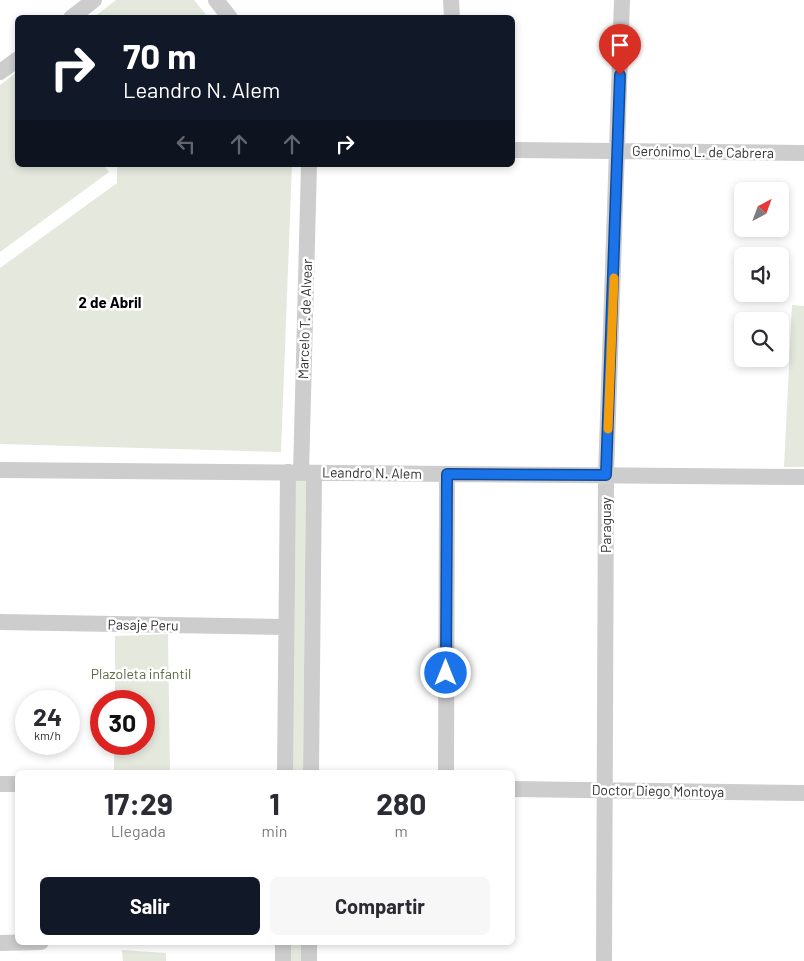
<!DOCTYPE html>
<html lang="es">
<head>
<meta charset="utf-8">
<style>
  body { margin:0; font-family:Barlow,sans-serif; background:#f7f7f7; color:#2b2b33; height:100vh; display:flex; flex-direction:column; font-size:19px; white-space:nowrap }
  * { box-sizing:border-box; margin:0 }
  p { font-size:16px; color:#7c7c81 }
  .icon { flex:none; width:28px; height:28px; fill:none; stroke:currentColor; stroke-width:2; stroke-linecap:round; stroke-linejoin:round }
  .map { position:relative; flex:1; overflow:hidden }
  .sheet { position:absolute; left:15px; top:770px; width:500px; height:175px; display:flex; flex-direction:column; background:#fff; border-radius:8px; box-shadow:0 2px 8px #0003 }
  .sheet>* { flex:none }
  .guide { position:absolute; left:15px; top:15px; width:500px; height:152px; border-radius:8px; box-shadow:0 2px 8px #0003; background:#111827; color:#fff; overflow:hidden }
  .needle { width:32px; rotate:41deg }
  .fabs { position:absolute; left:734px; top:182px; display:grid; gap:10px }
  .fabs a { display:grid; place-items:center; width:55px; height:55px; border-radius:8px; background:#fff; box-shadow:0 2px 8px #0003; font-size:25px }
  .speed { position:absolute; left:15px; top:690px; display:flex; gap:10px; font-size:25px; font-weight:700; text-align:center }
  .speed>* { display:grid; place-content:center; width:65px; height:65px; border-radius:50%; background:#fff; box-shadow:0 2px 8px #0003; line-height:1 }
  .speed small { font-size:12px; font-weight:400 }
  .speed .limit { border:8px solid #d22; background:#fff; color:#111 }
  .pin { position:absolute; display:grid; place-items:center; width:42px; height:42px; color:#fff; margin:-51px -21px; border-radius:50% 50% 50% 0; rotate:-45deg; box-shadow:0 0 5px #0007 }
  .pin .icon { rotate:45deg }
  .me { position:absolute; width:55px; margin:-28px; rotate:0deg; stroke-linejoin:round; filter:drop-shadow(0 0 4px #0008) }
  .turn { display:flex; align-items:center; gap:18px; height:105px; padding:0 25px; font-size:22px }
  .turn .icon { width:65px; height:65px; stroke-width:2.5 }
  .turn b { display:block; font-size:35px; line-height:42px }
  .lanes { display:flex; align-items:center; height:48px; padding:0 25px; background:#0003; justify-content:center; gap:25px; direction:ltr }
  .lanes .off { opacity:.35 }
  .eta { display:flex; justify-content:space-evenly; align-items:center; height:85px; text-align:center }
  .eta b { font-size:30px; font-weight:700; line-height:35px }
  .action { display:flex; gap:10px; margin-top:auto; padding:10px 25px }
  .action a { flex:1; height:58px; border-radius:8px; background:#111827; color:#fff; font-size:20px; font-weight:700; line-height:58px; text-align:center }
  .action a+a { background:#f7f7f7; color:#2b2b33 }
  .map>svg:first-child { display:block }
  .green { fill:#e4e8dd }
  .lines { fill:none; stroke-linecap:round; stroke-linejoin:round }
  .minor { stroke:#cdcdcd; stroke-width:16 }
  .route-casing { stroke:#114b97; stroke-width:12 }
  .route { stroke:#1a73e8; stroke-width:9 }
  .slow { stroke:#f59e0b; stroke-width:9 }
  .labels { text-anchor:middle; stroke-width:5; stroke-linejoin:round; paint-order:stroke }
  .street-label { font-size:14px; fill:#333; stroke:#fff }
  .park-label { font-size:14px; fill:#5c6a45; stroke:#fff }
  .neighbourhood-label { font-size:15px; font-weight:bold; fill:#000; stroke:#fff }
</style>
</head>
<body>
<div class="map">
<svg width="804" height="961" viewBox="0 0 804 961">
  <rect width="100%" height="100%" fill="#fff"/>
  <path class="green" d="M116 0H194L208 17H94Z
    M17 72 18 165H103L109 172 0 252V85Z
    M117 165H292L281 452 0 444V268L117 183Z
    M792 305 804 306V467H784Z
    M291 471H306L303 772H289Z
    M168 634 170 772H114V744H144V701H115V636Z
    M289 943H302V961H288Z
    M122 950 166 953V961H123Z"/>
  <g class="lines">
    <path class="minor" d="M216 0 230 18
      M451 0 452 18
      M71 18 94 0
      M0 72 18 59
      M512 150 804 153
      M0 470 804 477
      M301 473 309 165
      M0 622 286 627
      M285 772 288 472
      M311 772 314 473
      M446 772 447 474
      M0 784H18
      M512 789 804 793
      M0 943 41 942
      M283 961V942
      M309 961V942
      M604 961 606 475 622 0"/>
  </g>
  <g class="lines">
    <defs>
      <path id="route" d="M446 673 447 474 606 475 620 75"/>
    </defs>
    <use href="#route" class="route-casing"/>
    <use href="#route" class="route"/>
    <path class="slow" d="M608 429 614 278"/>
  </g>
  <g class="labels">
    <g class="street-label">
      <text transform="translate(703 152) rotate(1)" y="5">Gerónimo L. de Cabrera</text>
      <text transform="translate(305 319) rotate(-88)" y="5">Marcelo T. de Alvear</text>
      <text transform="translate(372 473) rotate(1)" y="5">Leandro N. Alem</text>
      <text transform="translate(606 525) rotate(-90)" y="5">Paraguay</text>
      <text transform="translate(143 625) rotate(1)" y="5">Pasaje Peru</text>
      <text transform="translate(658 791) rotate(1)" y="5">Doctor Diego Montoya</text>
    </g>
    <g class="park-label">
      <text x="141" y="679">Plazoleta infantil</text>
    </g>
    <g class="neighbourhood-label">
      <text x="110" y="308">2 de Abril</text>
    </g>
  </g>
</svg>
<div class="fabs">
<a><svg class="needle" viewBox="-14 -14 28 28"><path d="M0-13l5 13h-10z" fill="#e53935"/><path d="M0 13l5-13h-10z" fill="#7c7c81"/></svg></a>
<a><svg class="icon" aria-label="sound" viewBox="0 0 24 24"><path d="M4 9h4l5-4v14l-5-4H4zM17 9q2 3 0 6"/></svg></a>
<a><svg class="icon" aria-label="search" viewBox="0 0 24 24"><circle cx="10" cy="10" r="6"/><path d="M15 15l6 6"/></svg></a>
</div>
<div class="speed"><div>24<small>km/h</small></div><div class="limit">30</div></div>
<div class="pin" style="left:620px;top:75px;background:#d93025"><svg class="icon" aria-label="arrive" viewBox="0 0 24 24"><path d="M6 21V4h12l-3 4 3 4H6"/></svg></div>
<svg class="me" style="left:446px;top:673px" viewBox="-20 -20 40 40"><circle r="17" fill="#1a73e8" stroke="#fff" stroke-width="3"/><path d="M0-11L8 9 0 5-8 9z" fill="#fff"/></svg>
<div class="guide">
<div class="turn"><svg class="icon" aria-label="right" viewBox="0 0 24 24"><path d="M7 20v-9h11M14 6l5 5-5 5"/></svg><div><b>70 m</b>Leandro N. Alem</div></div>
<div class="lanes"><svg class="icon off" aria-label="left" viewBox="0 0 24 24"><path d="M17 20v-9H6M10 6l-5 5 5 5"/></svg><svg class="icon off" aria-label="ahead" viewBox="0 0 24 24"><path d="M12 20V5M6 11l6-6 6 6"/></svg><svg class="icon off" aria-label="ahead" viewBox="0 0 24 24"><path d="M12 20V5M6 11l6-6 6 6"/></svg><svg class="icon" aria-label="right" viewBox="0 0 24 24"><path d="M7 20v-9h11M14 6l5 5-5 5"/></svg></div>
</div>
<section class="sheet">
<div class="eta">
<div><b>17:29</b><p>Llegada</p></div>
<div><b>1</b><p>min</p></div>
<div><b>280</b><p>m</p></div>
</div>
<div class="action"><a>Salir</a><a>Compartir</a></div>
</section>
</div>
</body>
</html>
